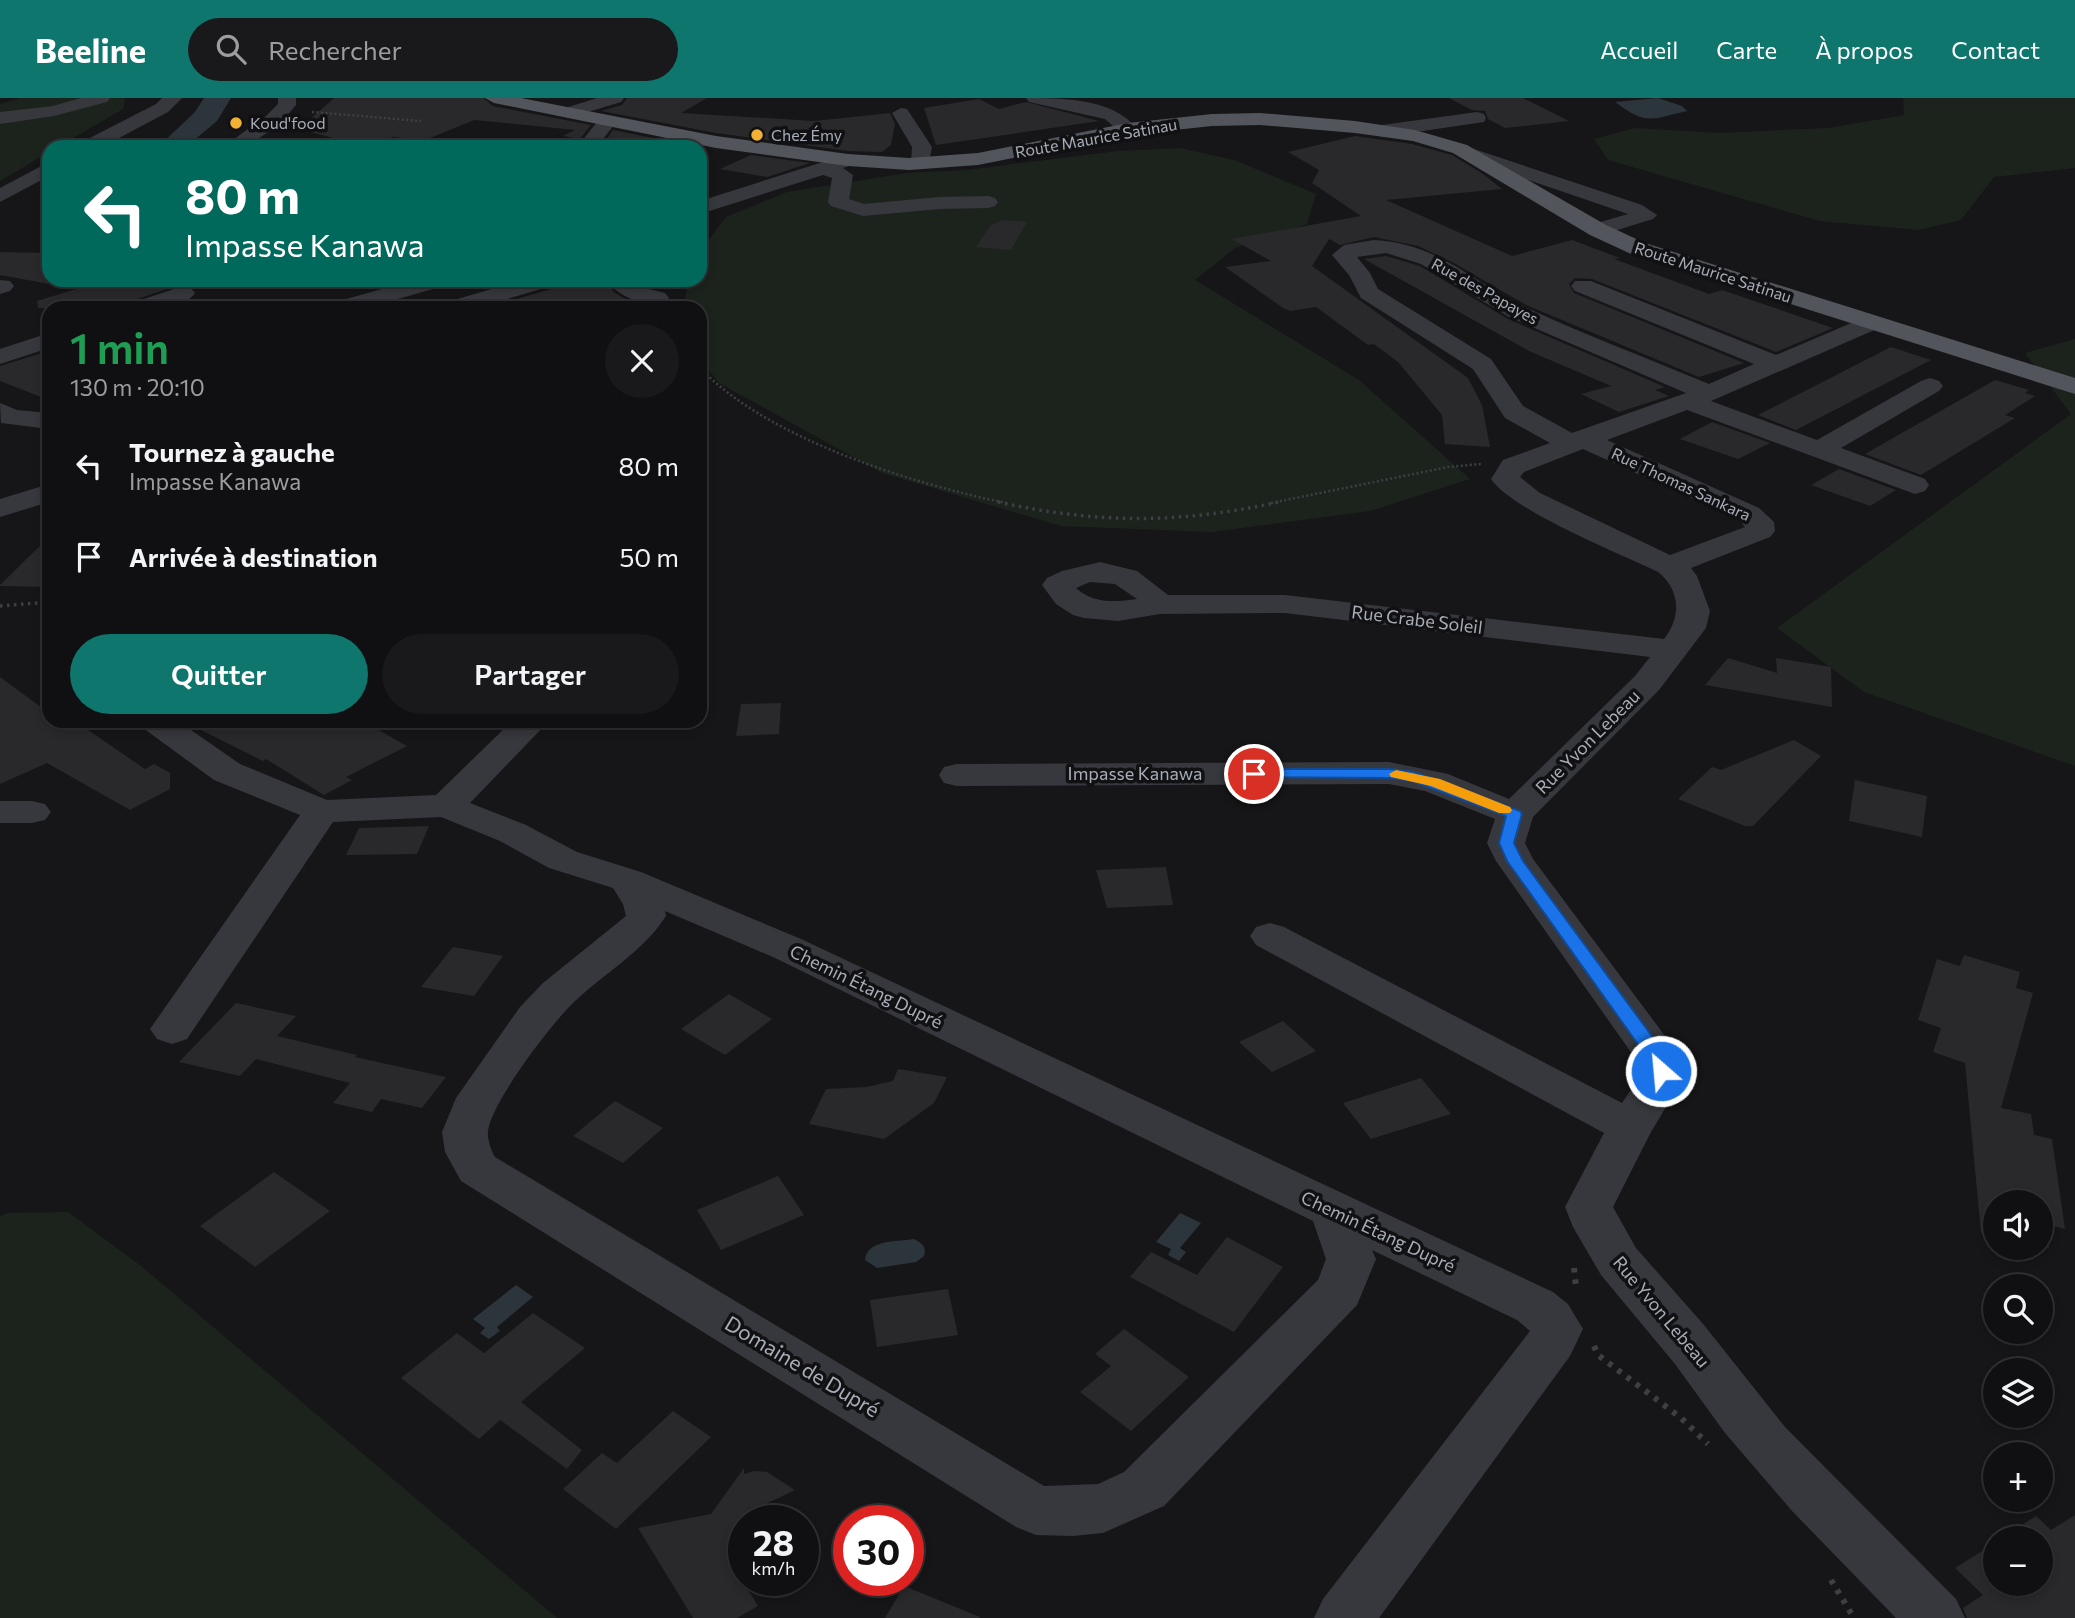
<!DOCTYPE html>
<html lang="fr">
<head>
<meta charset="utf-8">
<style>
  body { margin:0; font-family:Commissioner,sans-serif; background:#19191b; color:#f1f3f6; height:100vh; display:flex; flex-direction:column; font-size:26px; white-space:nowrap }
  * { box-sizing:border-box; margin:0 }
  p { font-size:23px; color:#9c9d9f }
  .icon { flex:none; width:38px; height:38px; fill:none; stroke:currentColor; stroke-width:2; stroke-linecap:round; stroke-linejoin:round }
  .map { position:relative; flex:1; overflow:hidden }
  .drawer { position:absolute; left:42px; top:203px; width:665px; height:427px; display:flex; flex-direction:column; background:#101012; border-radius:21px; box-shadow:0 4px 10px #0003,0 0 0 2px #303032 }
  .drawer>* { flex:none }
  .guide { position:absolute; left:42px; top:42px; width:665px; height:147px; border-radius:21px; box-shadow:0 4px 10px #0003,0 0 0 2px #303032; background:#00695c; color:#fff; overflow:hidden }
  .tools { position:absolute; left:1983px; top:1092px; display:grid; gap:14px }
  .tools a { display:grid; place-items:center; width:70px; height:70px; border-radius:50%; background:#101012; box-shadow:0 4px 10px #0003,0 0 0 2px #303032; font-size:35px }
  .speed { position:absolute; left:728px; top:1407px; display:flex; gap:14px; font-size:35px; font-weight:700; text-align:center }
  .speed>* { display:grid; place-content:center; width:91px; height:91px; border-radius:50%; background:#101012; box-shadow:0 4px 10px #0003,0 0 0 2px #303032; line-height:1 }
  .speed small { font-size:18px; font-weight:400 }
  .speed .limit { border:10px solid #d22; background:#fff; color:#111 }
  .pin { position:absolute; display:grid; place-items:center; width:60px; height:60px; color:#fff; margin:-30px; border:4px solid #fff; border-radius:50%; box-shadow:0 2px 7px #0007 }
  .me { position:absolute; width:77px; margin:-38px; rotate:333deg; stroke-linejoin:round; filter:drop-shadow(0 0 5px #0008) }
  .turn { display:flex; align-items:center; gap:24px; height:147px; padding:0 28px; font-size:32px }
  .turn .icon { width:91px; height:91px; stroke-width:2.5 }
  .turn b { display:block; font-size:49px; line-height:60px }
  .round { display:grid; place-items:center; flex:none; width:74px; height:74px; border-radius:37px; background:#19191b }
  .headline { display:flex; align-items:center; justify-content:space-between; height:119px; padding:0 28px }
  h1 { font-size:42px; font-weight:600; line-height:52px; color:#1e9e55 }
  .cta { display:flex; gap:14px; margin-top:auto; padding:14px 28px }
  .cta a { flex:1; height:80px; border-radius:42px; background:#0f766e; color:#fff; font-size:28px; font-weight:600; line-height:80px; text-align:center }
  .cta a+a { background:#19191b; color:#f1f3f6 }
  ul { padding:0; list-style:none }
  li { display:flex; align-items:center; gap:21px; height:91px; padding:0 28px }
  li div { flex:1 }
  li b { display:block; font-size:26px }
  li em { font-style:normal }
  header { display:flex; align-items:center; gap:42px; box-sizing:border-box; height:98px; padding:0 35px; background:#0f766e; color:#fff }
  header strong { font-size:33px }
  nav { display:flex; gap:38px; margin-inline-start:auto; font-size:24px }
  .search { width:490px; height:63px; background:#19191b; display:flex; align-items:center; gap:18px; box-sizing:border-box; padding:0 24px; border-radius:38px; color:#9c9d9f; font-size:26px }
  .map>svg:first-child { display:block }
  .green { fill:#1c231d }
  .water { fill:#2c353c }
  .building { fill:#29292c }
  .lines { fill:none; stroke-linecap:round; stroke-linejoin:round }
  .path-far2 { stroke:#3d3f44; stroke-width:2.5; stroke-dasharray:2 2.5; stroke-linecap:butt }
  .path-far1 { stroke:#3d3f44; stroke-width:3.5; stroke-dasharray:2.5 4.5; stroke-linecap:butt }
  .path { stroke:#3d3f44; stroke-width:6; stroke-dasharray:4.5 7; stroke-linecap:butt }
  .minor { fill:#37383d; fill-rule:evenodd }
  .major { fill:#53555c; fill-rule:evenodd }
  .route { fill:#1a73e8; stroke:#114b97; stroke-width:2 }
  .slow { fill:#f59e0b }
  .poi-dot { fill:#f2b134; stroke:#111113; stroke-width:2.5 }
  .labels { text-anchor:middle; stroke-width:7; stroke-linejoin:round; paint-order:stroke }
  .far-poi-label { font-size:16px; fill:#a8adb8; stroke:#111113; text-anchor:start }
  .far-street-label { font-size:16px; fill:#a8adb8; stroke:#111113 }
  .street-label { font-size:18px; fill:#a8adb8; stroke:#111113 }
  .near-street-label { font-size:21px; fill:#a8adb8; stroke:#111113 }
</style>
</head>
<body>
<header>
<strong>Beeline</strong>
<div class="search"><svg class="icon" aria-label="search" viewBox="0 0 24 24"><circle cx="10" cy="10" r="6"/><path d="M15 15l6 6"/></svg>Rechercher</div>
<nav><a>Accueil</a><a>Carte</a><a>À propos</a><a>Contact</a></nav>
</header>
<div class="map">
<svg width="2075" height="1520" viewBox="0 0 2075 1520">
  <rect width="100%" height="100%" fill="#161618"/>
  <path class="green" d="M20 0H123L125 2 123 11 58 49H49V54L0 83V6Z
    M1903 0H2075V70L1994 79 1961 122 1918 132 1820 123 1608 62 1594 41 1635 30 1719 35 1829 30 1904 17Z
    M1180 50 1234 62 1316 96 1307 126 1235 150 1195 182 1359 282 1470 381 1370 413 1211 434 1061 428 882 375 719 285 700 261V210H683L689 182H700V153L726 119 787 94 907 75 967 72 1118 53Z
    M2075 241V668L1864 594 1777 530 2071 316 2025 255Z
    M68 1114 141 1168 557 1520H0V1118L7 1115Z"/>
  <path class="water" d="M204 0H231L217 23 186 49H158L195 14Z
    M1658 0 1682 8 1687 13C1651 21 1647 28 1615 4Z
    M1180 1115 1201 1125 1180 1150 1186 1154 1179 1163 1168 1157 1171 1151 1156 1144Z
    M914 1141C922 1145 927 1149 924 1158L916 1164 877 1170 865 1162C867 1141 897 1144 914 1141Z
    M516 1187 533 1199 497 1229 500 1233 489 1241 480 1235 485 1230 473 1221Z"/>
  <path class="building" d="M334 0H483L493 8 591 27 580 41 563 38 575 32 474 22 423 43 394 39 363 48 299 31Z
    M627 0H707L681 15 814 23 890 15 895 26 891 47 882 54 848 53 716 35 601 13 622 7Z
    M1449 0H1523L1569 23 1505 30 1488 21 1485 13 1472 12Z
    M979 1 999 11 1026 4 1099 23 936 47 924 10Z
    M613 32 698 49H643L620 44 615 46 604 45Z
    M1355 38 1412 46 1452 57 1483 76 1502 91 1386 102 1512 158 1572 142 1620 160 1614 161 1709 196 1722 192 1833 230 1776 254 1592 181 1575 180 1569 186 1574 195 1744 265 1699 279 1526 207 1454 165 1418 148 1374 139 1340 147 1329 141 1312 168 1468 280 1482 307 1490 349 1445 346 1442 317 1398 264 1374 246 1368 247 1316 209 1290 213 1283 210 1225 169 1271 163 1232 141 1361 118 1312 85 1319 72 1288 54Z
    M751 57 810 65 767 79 720 71Z
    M1002 122 1027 124 1011 152 976 149 991 127Z
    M0 154 49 155V186L0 177Z
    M1386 158 1420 168 1508 221 1665 289 1655 292 1669 298 1619 314 1581 296 1611 288 1529 253 1364 161Z
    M106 182H127L170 190 131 203 125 210H38L37 203Z
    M560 182H603L615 195 629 203 594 210H486L555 190Z
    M1891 249 1931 262 1796 332 1758 317Z
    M49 253V302L0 283V268Z
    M1995 282 2029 292 2025 295 2035 298 2005 317 2015 320 1921 377 1865 356Z
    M1712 324 1770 345 1738 361 1680 341Z
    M1839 371 1896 392 1870 408 1811 387Z
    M49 439V489L0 488V487Z
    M1728 560 1777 575 1776 560 1831 569 1832 609 1705 587Z
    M0 579 49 615V623H59L64 626 75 623 145 671 154 666 170 675V691L130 712 47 665 0 686Z
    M781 605 779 636 736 638 741 606Z
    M183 623H363L407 648 346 679 352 682 324 697 266 661 263 663Z
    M1794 642 1821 658 1753 728H1745L1678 701 1712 669 1721 672Z
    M1855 682 1927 698 1922 739 1849 723Z
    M429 728 417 756 346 757 359 730Z
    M1166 769 1173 807 1107 810 1096 772Z
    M453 849 503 858 474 898 421 889Z
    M1964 857 2020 874 2016 890 2033 895 2001 1010 2031 1016 2034 1037 2052 1041 2065 1131 2046 1126 2049 1150 2040 1148V1104H1995V1138L1981 1135 1965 965 1933 954 1941 930 1918 922 1937 861 1960 868Z
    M729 896 772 921 725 957 681 931Z
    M236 905 296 918 277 938 357 957 355 959 446 979 422 1010 381 1001 372 1014 333 1005 350 985 256 961 240 978 179 964Z
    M1283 923 1316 953 1272 974 1239 944Z
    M898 971 947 979 934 1005 884 1041 809 1026 826 991 866 989 893 983Z
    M1421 980 1451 1016 1371 1041 1343 1005Z
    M615 1003 663 1030 623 1065 573 1038Z
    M274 1074 330 1113 255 1169 200 1128Z
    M778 1078 804 1117 721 1152 697 1112Z
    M1227 1139 1283 1169 1234 1234 1130 1179 1151 1154 1197 1177Z
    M948 1191 958 1237 877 1249 870 1202Z
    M533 1215 585 1250 521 1304 582 1352 567 1371 500 1322 479 1341 401 1280 457 1235 484 1255Z
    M1124 1231 1189 1279 1131 1333 1080 1294 1111 1268 1095 1256Z
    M673 1313 711 1339 616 1431 563 1391 602 1355 617 1365Z
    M744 1370V1376L754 1373 767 1374 795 1392 755 1411 763 1423H744V1482H749L752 1487 747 1490 758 1508 737 1520H693L638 1430 711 1416Z
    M2075 1417V1520H1967L1963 1510 1983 1497 1955 1470 1995 1445V1486H2040V1440H2002L2036 1418 2051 1432Z
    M904 1488 980 1519V1520H885Z"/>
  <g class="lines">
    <path class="path-far2" d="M312 14 421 23
      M700 270C768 341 910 385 1006 405
      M1271 405 1448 369 1481 366"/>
    <path class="path-far1" d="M998 404C1099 426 1178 426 1279 404
      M0 508 49 504"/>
    <path class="path" d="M1574 1170 1576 1189
      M1594 1248 1598 1257 1681 1320 1708 1346
      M1831 1482 1854 1520"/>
    <path class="minor" d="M81 0H110L107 4 54 18 0 26V14L53 8Z
      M162 0H182L168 14 102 49H77L80 45 156 6Z
      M278 0H296V7L280 26 246 49H223L266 18 278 6Z
      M597 0H624L621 4 568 20 559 15 562 11Z
      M1026 0C1061 0 1114 0 1137 31L1135 35H1121L1105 21 1029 4Z
      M901 10 907 11 932 49 928 69 921 71 911 65 912 49 892 15Z
      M1477 14 1484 16 1486 20 1484 24 1382 39 1373 33 1382 27Z
      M608 17 617 23 597 49H577L601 19Z
      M1474 51 1642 107 1657 117 1653 121 1598 138 1590 137 1587 132 1590 127 1628 116 1467 61 1464 57 1467 53Z
      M848 56 858 62 855 66 843 70 853 77 849 101 864 106 939 99 988 98 995 100 998 104 995 108 988 110 939 111 863 118 831 108 828 104 832 80 823 77 700 116V103Z
      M49 64V78L0 104V90Z
      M1374 142C1437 145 1471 183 1525 209 1585 237 1647 260 1709 286L1754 266 1575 193 1571 188 1575 183H1591L1776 257 1863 220 1871 218 1879 220 1883 225 1879 230 1711 303 1817 342 1921 283 1930 280 1939 283 1943 288 1939 293 1841 350 1925 381 1929 387 1925 393 1915 396 1687 312 1607 342 1759 410 1774 424 1775 433 1770 439 1691 470 1697 478 1710 513 1706 530 1659 592 1533 719 1525 745 1533 761 1671 946 1683 973 1678 989 1651 1034 1613 1109 1636 1150 1704 1227 1785 1329 1956 1501 1965 1520H1896L1793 1414 1725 1335 1675 1266 1601 1177 1573 1129 1565 1109 1604 1035 1256 847 1250 838 1256 829 1270 825 1284 829 1622 1005C1633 989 1641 979 1635 960L1496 763 1487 745 1495 721 1425 693 1389 686 957 688 944 685 939 677 944 669 957 666 1389 664 1448 676 1509 701 1635 578 1650 559 1285 515 1160 516 1118 523 1084 520 1073 517 1056 506 1042 487 1047 480 1062 473 1100 464 1137 473 1168 497H1285L1664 541C1681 520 1681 492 1658 474 1619 455 1513 413 1491 381L1503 362 1550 345 1505 320 1473 271 1361 200 1349 177 1332 157 1344 147ZM1386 155 1421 166 1509 219 1686 295 1572 335 1523 308 1491 261 1378 191 1370 175 1357 159ZM1583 351 1739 422 1745 429 1670 457 1540 395 1520 379 1524 374ZM1090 484 1115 486 1137 501C1115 504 1093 506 1076 490Z
      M0 182 10 183 14 188 10 193 0 196Z
      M209 182H235L232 187H212Z
      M414 182H450L447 187 366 210H328L332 205Z
      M522 182H557L554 187 477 210H440L444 205Z
      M606 182H633L645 190 665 195 669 200 665 205C646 210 617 198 606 182Z
      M183 188 191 190 195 195C182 213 148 210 128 210L132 205Z
      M49 235V250L0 266V251Z
      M0 305 17 312 49 315V331L1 325Z
      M49 386V404L0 419V401Z
      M138 623H178L240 666 327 702 436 697 512 623H549L470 705 526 727 577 754 641 774 801 841 1553 1194 1568 1206 1583 1231 1570 1258 1379 1520H1314L1323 1501 1530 1233 1517 1222 1372 1152 1376 1161 1357 1207 1164 1408 1103 1435 1073 1438 1036 1437 1016 1429 461 1083 445 1054 442 1034 456 1000 520 909 543 885 626 818 623 806 613 790 549 770 500 743 441 719 333 724 187 941 172 946 157 941 150 931 157 921 300 717 214 682 143 630ZM665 813 773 859 1313 1123 1326 1161 1318 1182 1124 1374 1098 1386 1044 1388 495 1059C491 1052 487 1041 488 1033 491 1005 551 926 573 905 603 876 643 854 666 818Z
      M0 703H32L45 706 51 714 45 722 32 725H0Z"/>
    <path class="major" d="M485 0H521L716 38 848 56 909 60 978 55 1128 25 1212 16 1260 15 1355 23 1415 32 1467 47 1606 127 1645 145 2075 280V296L1629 155 1590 137 1453 55 1413 43 1355 35 1260 27 1212 28 1128 37 978 67 909 72 848 68 716 50 494 5Z"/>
  </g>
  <path class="route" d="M1254 671H1390L1414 674 1520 713 1522 716 1514 745 1523 763 1663 953 1670 973 1667 977H1654L1647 959 1507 763 1499 745 1506 718 1412 683 1390 680 1249 679 1247 676 1249 673Z"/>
  <path class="slow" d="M1396 672 1440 681 1510 709 1512 712 1510 715H1499L1431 688 1391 679 1389 676Z"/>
  <g class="poi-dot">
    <circle cx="236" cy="25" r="7"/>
    <circle cx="757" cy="37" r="7"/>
  </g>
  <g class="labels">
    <g class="far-poi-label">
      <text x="250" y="31">Koud'food</text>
      <text x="771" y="43">Chez Émy</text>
    </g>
    <g class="far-street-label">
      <text transform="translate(1096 40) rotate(-10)" y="6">Route Maurice Satinau</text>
      <text transform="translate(1713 174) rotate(18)" y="6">Route Maurice Satinau</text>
      <text transform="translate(1485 193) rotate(29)" y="6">Rue des Papayes</text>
      <text transform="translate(1681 386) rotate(25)" y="6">Rue Thomas Sankara</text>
    </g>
    <g class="street-label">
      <text transform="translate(1417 522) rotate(7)" y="6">Rue Crabe Soleil</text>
      <text transform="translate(1588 644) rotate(-45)" y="6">Rue Yvon Lebeau</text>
      <text x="1135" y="682">Impasse Kanawa</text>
      <text transform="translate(866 889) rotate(26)" y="6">Chemin Étang Dupré</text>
      <text transform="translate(1378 1134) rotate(25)" y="6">Chemin Étang Dupré</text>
      <text transform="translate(1661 1214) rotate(50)" y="6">Rue Yvon Lebeau</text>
    </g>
    <g class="near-street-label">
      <text transform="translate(802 1269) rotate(31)" y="7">Domaine de Dupré</text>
    </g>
  </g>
</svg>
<div class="tools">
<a><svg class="icon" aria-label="sound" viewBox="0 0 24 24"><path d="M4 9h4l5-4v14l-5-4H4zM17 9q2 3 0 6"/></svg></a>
<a><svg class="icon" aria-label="search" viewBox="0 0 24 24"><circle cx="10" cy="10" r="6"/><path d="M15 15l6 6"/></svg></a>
<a><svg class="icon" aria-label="layers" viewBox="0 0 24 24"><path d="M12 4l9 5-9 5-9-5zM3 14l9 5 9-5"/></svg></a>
<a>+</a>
<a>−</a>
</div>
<div class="speed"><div>28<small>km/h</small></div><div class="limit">30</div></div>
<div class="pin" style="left:1254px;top:676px;background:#d93025"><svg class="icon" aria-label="arrive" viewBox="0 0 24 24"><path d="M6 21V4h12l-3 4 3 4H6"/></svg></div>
<svg class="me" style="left:1661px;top:973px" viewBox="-20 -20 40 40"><circle r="17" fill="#1a73e8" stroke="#fff" stroke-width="3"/><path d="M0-11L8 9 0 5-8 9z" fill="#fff"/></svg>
<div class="guide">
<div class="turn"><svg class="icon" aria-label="left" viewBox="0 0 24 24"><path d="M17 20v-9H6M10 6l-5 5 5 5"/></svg><div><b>80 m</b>Impasse Kanawa</div></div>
</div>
<section class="drawer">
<div class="headline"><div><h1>1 min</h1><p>130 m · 20:10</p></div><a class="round"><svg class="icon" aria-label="close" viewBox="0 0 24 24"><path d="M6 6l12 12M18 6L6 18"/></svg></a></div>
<ul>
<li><svg class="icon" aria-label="left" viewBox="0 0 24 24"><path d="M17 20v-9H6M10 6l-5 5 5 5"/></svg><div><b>Tournez à gauche</b><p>Impasse Kanawa</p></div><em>80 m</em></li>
<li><svg class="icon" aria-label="arrive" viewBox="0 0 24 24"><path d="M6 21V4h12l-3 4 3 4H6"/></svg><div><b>Arrivée à destination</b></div><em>50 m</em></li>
</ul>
<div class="cta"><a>Quitter</a><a>Partager</a></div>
</section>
</div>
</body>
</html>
